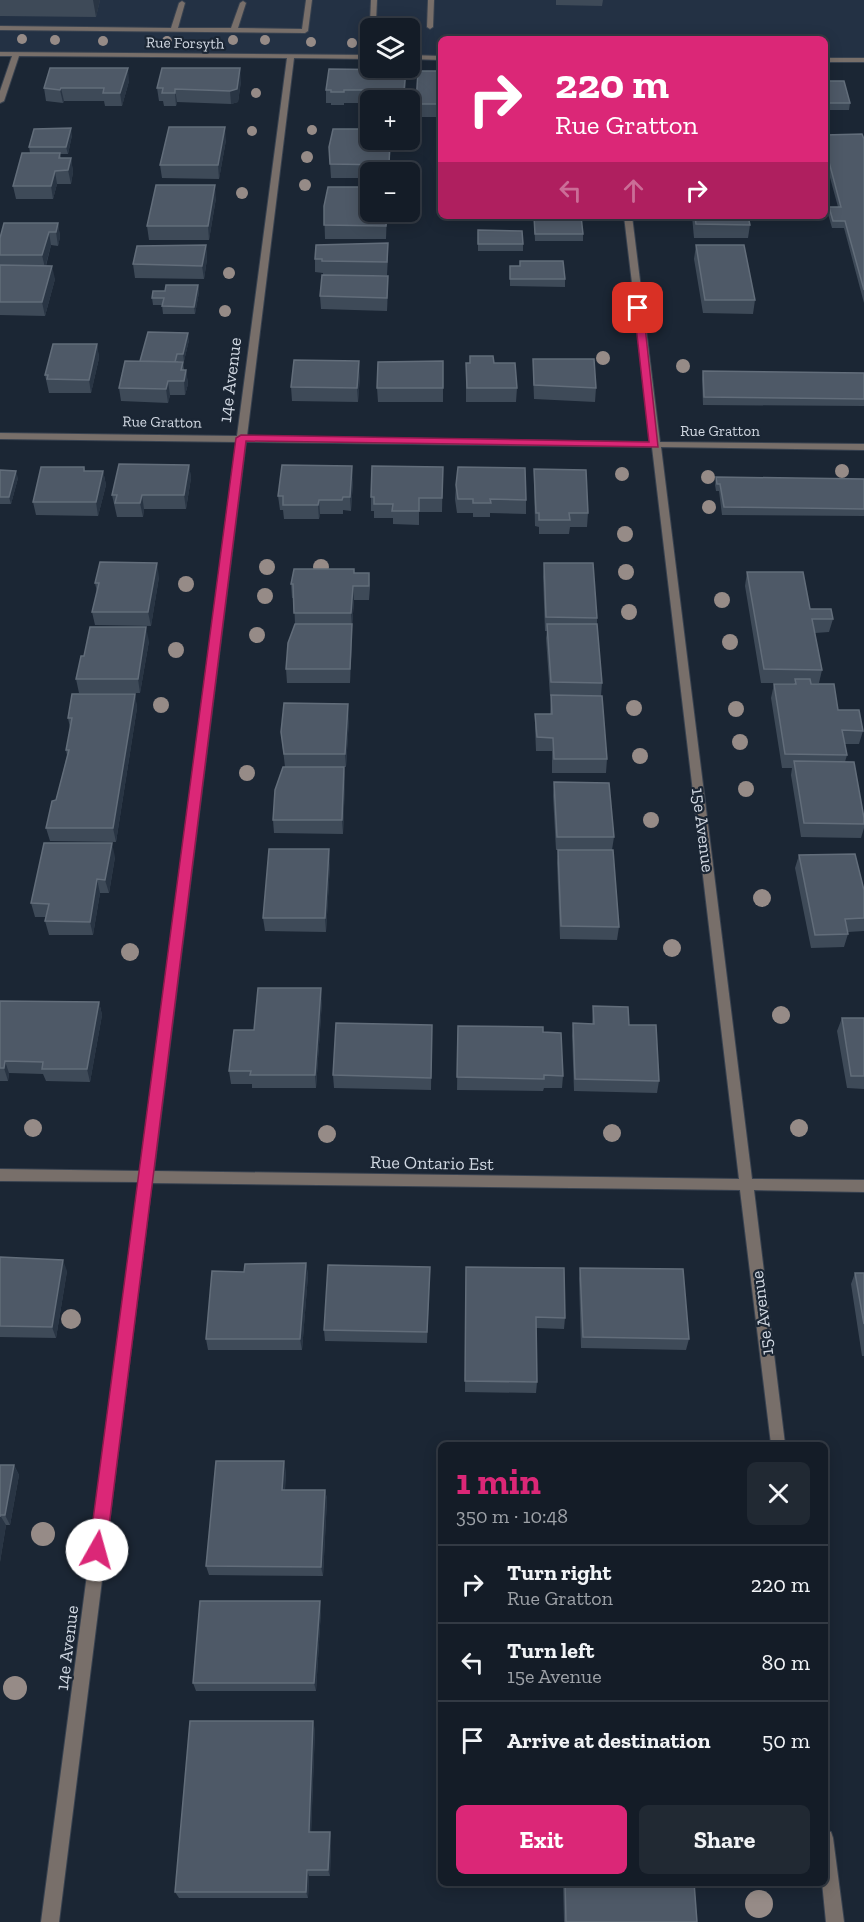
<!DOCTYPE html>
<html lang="en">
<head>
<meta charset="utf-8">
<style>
  body { margin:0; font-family:"Zilla Slab",serif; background:#212933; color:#f1f3f6; height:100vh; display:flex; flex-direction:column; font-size:22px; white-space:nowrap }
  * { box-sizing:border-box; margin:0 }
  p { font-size:20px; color:#9da1a7 }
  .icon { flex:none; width:33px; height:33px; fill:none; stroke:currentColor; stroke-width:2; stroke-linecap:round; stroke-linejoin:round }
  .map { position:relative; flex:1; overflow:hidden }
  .details { position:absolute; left:438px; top:1442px; width:390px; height:444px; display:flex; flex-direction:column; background:#141c27; border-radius:9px; box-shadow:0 3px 15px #0003,0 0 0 2px #333a44 }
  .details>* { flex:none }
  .guide { position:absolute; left:438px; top:36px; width:390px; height:183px; border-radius:9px; box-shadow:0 3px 15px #0003,0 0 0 2px #333a44; background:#db2777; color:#fff; overflow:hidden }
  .fabs { position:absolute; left:360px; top:18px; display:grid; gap:12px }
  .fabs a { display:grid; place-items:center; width:60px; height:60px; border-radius:9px; background:#141c27; box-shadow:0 3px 15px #0003,0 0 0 2px #333a44; font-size:30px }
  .pin { position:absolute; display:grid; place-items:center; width:51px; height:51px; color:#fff; margin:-26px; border-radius:12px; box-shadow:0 3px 9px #0006 }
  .me { position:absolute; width:66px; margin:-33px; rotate:7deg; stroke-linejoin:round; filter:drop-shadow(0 0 4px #0008) }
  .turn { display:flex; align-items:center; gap:21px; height:126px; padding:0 18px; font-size:27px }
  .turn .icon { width:78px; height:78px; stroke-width:2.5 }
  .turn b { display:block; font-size:42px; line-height:51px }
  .lanes { display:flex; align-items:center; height:57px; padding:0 18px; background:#0003; justify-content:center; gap:30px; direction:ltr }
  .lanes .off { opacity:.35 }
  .round { display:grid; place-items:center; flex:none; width:63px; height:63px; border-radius:9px; background:#212933 }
  .head { display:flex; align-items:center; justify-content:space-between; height:102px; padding:0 18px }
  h1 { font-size:36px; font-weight:800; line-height:45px; color:#db2777 }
  .button { display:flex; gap:12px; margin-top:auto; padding:12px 18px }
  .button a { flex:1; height:69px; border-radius:9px; background:#db2777; color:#fff; font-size:24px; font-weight:800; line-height:69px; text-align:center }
  .button a+a { background:#212933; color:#f1f3f6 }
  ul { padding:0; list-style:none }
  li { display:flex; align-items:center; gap:18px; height:78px; padding:0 18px; border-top:2px solid #333a44 }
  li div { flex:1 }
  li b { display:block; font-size:22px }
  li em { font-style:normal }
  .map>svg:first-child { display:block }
  .built { fill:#233144 }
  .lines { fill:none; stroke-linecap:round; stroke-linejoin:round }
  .service-casing { stroke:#384250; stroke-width:2 }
  .minor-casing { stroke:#384250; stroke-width:2 }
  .service { fill:#786f6a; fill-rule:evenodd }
  .minor { fill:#786f6a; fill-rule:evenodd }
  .tree { fill:#968b87 }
  .wall { fill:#3e4a58 }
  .shaded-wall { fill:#293544 }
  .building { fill:#4e5967; stroke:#626d7a; stroke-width:1.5 }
  .route { fill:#db2777; stroke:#8e194d; stroke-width:1.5 }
  .labels { text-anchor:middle; stroke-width:4.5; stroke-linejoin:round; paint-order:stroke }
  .far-street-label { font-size:15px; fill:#d1d8e2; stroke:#1b2634 }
  .street-label { font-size:18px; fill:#d1d8e2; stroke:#1b2634 }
</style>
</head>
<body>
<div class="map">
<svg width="864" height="1922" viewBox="0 0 864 1922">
  <rect width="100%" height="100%" fill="#1b2634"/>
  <path class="built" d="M0 0H864V60H825V39H441V56H410V28H370V56L0 52Z"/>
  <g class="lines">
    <defs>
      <path id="service" d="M306 0H312L308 31 305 33 0 30V26L171 28 179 3 182 1 185 3 178 28H231L240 3 243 1 246 3 238 28 302 29Z
        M371 0H377L376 22 373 24 370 22Z
        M428 0H434L433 27 430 29 427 27Z"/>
      <path id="minor" d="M0 52 370 55V59L294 58 247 436 651 442 624 216H632L660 442 864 444V450L661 447 752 1179 864 1180V1192L754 1190 785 1444H771L740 1190 152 1183 59 1922H41L139 1182 0 1181V1169L140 1171 237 442 0 439V433L237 436 287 58 19 56 4 101 0 103V91L12 56H0ZM246 442 652 447 739 1179 154 1171Z
        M410 55 441 56V60L410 59Z
        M825 58H864V62H825Z
        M825 1830 831 1832 833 1838 844 1922H826L822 1882H825Z"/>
    </defs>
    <use href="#service" class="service-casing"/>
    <use href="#minor" class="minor-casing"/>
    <use href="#service" class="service"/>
    <use href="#minor" class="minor"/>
  </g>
  <g class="tree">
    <circle cx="22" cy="39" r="5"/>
    <circle cx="55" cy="40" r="5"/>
    <circle cx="233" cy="40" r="5"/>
    <circle cx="265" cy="40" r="5"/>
    <circle cx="103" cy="41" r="5"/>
    <circle cx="167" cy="41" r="5"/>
    <circle cx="311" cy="42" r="5"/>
    <circle cx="352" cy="43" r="5"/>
    <circle cx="256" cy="93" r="5"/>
    <circle cx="312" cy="130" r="5"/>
    <circle cx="252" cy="131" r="5"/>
    <circle cx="307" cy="157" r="6"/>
    <circle cx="305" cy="185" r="6"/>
    <circle cx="242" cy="193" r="6"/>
    <circle cx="229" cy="273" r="6"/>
    <circle cx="225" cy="311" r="6"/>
    <circle cx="603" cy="358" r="7"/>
    <circle cx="683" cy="366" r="7"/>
    <circle cx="842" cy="471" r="7"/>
    <circle cx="622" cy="474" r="7"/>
    <circle cx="708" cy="477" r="7"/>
    <circle cx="709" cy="507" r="7"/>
    <circle cx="625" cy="534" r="8"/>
    <circle cx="267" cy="567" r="8"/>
    <circle cx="321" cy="567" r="8"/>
    <circle cx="626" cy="572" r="8"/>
    <circle cx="186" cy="584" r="8"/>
    <circle cx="265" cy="596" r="8"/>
    <circle cx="722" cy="600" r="8"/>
    <circle cx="629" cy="612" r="8"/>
    <circle cx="257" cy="635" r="8"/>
    <circle cx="730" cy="642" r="8"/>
    <circle cx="176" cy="650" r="8"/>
    <circle cx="161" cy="705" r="8"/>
    <circle cx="634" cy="708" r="8"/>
    <circle cx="736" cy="709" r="8"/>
    <circle cx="740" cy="742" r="8"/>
    <circle cx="640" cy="756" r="8"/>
    <circle cx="247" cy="773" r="8"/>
    <circle cx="746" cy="789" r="8"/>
    <circle cx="651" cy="820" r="8"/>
    <circle cx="762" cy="898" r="9"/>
    <circle cx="672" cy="948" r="9"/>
    <circle cx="130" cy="952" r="9"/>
    <circle cx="781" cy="1015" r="9"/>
    <circle cx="33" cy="1128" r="9"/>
    <circle cx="799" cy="1128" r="9"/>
    <circle cx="612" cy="1133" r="9"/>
    <circle cx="327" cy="1134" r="9"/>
    <circle cx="71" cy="1319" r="10"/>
    <circle cx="43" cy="1534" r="12"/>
    <circle cx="15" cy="1688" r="12"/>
    <circle cx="759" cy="1904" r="14"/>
  </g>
  <path class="wall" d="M0 0H100L96 17 0 16Z
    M556 0H603L602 6 556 5Z
    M441 71V117H416V104Z
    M129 81 122 106H105L104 101H64L63 103 46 101 44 88Z
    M241 81 238 102 231 104 177 102 176 106H164L163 101H159L157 88Z
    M825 81 850 103 849 110H825Z
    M406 83 405 100H370V103H344V105H331V103H326V90Z
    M72 135 68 154H60L61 158H71L73 172 71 184H57L53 199H16L13 186 30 153 29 147Z
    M825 135 864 139V303L844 228H832L828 214 829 207H838L825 159Z
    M226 140 219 179 162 178 160 165Z
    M370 140H391L389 172H370V178H331L329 147Z
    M216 198 209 240H149L147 226Z
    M324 206 370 212H387L386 239H325Z
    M534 216 583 234V241H535Z
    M692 216H748L750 225 748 238H694Z
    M58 223 60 237 58 246 51 245 46 266 55 279 45 316 0 315V238Z
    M478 230 523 244V251H478Z
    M206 245 207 259 204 279 135 278 133 264Z
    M696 245 755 300 753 314 703 313 694 259Z
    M388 257 387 275H323V273L315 272V259Z
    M510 266 565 279V287L510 286Z
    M198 285 199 292 195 314H163L162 305H153L152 298 165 291Z
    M388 289 387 311 321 309 320 296Z
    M189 340 184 361H178V362H183L184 370H186L188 384 185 395H170L168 403 121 401 119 388 140 361Z
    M97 344 99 358 91 393H49L45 375Z
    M533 359 596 388 595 402 534 399 533 372Z
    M443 361V402H378L377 388Z
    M466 363H494L517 388 516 402H466Z
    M703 371 864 373V406L703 405 702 379Z
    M360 375 358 402 292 401 291 387Z
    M189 465 191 478 186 509H144L143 517H117L112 495Z
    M84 467 85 471H103L106 485 98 516 36 515 33 502Z
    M443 467 442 512H419V525L393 524V518H374V511H371V497Z
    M534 469 588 513 587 527H570L569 534H539V527L535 526 534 483Z
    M0 470 18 478 11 504H0Z
    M716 477 864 479V516L722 515 719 491H716L715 485Z
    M353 480 351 511 343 510V514H320L319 519H284L283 510H280L278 496Z
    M456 485 526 500V514L490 513V517H473V513H457L455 499Z
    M544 563 597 618V624L602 683 601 696 607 759 606 773H552V751H536L535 728V714H550L551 696H550L546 638 547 631H545L543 577Z
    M747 572 810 609 833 619 829 632 815 633 822 670 819 683H811L838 710 863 731 859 744H845L847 755 845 762 864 818V828L861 838 801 837 791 775 792 768H782L771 698 774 684H794V683H761L745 586Z
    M354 573 370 587 369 600H354L352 627V638L350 683H287L286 669 295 624 294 598H292L291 584Z
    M159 577 151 626 95 625 92 612 97 592 95 583Z
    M149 641 140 693H79L76 679 84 656Z
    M135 694 137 708 116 842 50 841 46 828 56 800 67 756 66 750 70 728 68 718Z
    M349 718 346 767H344L345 781 343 834 274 833 273 820 285 767 281 732Z
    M554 782 614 837 612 850 619 927 617 940 560 939 557 863 558 850H556L553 796Z
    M799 855 864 890V931L848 932V934L844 947 811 948 795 868Z
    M115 857 109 893H100L93 935H49L45 921 46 917H35L31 903Z
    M330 863 326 932 265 931 263 918Z
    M0 1001 99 1002 102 1015 90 1082 46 1081 43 1074 9 1073 8 1081H0Z
    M322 1001 316 1088H252V1084H231L229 1071 254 1030Z
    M593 1006 659 1081 657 1093 574 1091 572 1036 573 1023 592 1024Z
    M842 1018H864V1089L847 1088 837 1031Z
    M432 1025 431 1090 334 1088 333 1075Z
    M458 1026 543 1032 563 1076 562 1088H544L543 1091 457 1090Z
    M0 1257 67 1271 56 1338 0 1337Z
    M306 1263 308 1275 302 1350H208L206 1339 244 1272Z
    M430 1267 427 1343 325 1341 324 1330Z
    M466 1267 565 1318 564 1329 536 1328 537 1382 536 1393 465 1392Z
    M580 1268 689 1339 686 1350 581 1348 579 1279Z
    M855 1273H864V1356H862L851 1284Z
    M0 1465H14L19 1475 10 1525H6L0 1562Z
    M286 1471 285 1490H325L327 1499 323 1576 209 1575 206 1566Z
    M321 1610 316 1691H196L193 1683Z
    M315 1729 311 1832H330L331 1838 330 1876H309L308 1898H179L175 1892Z
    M563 1882H694L697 1922H564Z"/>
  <path class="shaded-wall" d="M93 0H100L96 17Z
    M128 68 129 81 122 106 120 93Z
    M240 68 241 81 238 102 231 104 230 91Z
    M406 70V83L405 100H386V92Z
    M61 88 64 101 63 103 60 90Z
    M175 89 177 102 176 106 175 93Z
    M225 127 226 140 219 179 218 165Z
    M71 128 72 135 68 154 66 147Z
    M390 140H391L389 172V165Z
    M71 158 73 172 71 184 68 170Z
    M55 171 57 184 53 199 51 186Z
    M215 185 216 198 209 240 208 226Z
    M58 223 60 237 58 246 56 232Z
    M49 232 51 245 45 268 42 255Z
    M206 245 207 259 204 279 202 266Z
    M52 266 55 279 45 316 42 302Z
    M388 276V289L387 311V298Z
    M198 285 199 292 195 314 194 307Z
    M188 333 189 340 184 361 183 354Z
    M97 344 99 358 91 393 89 380Z
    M359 361 360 375 358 402 357 388Z
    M186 370 188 384 185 395 184 381Z
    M168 381 170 395 168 403 166 389Z
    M189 465 191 478 186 509 184 495Z
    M352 466 353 480 351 511 350 497Z
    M16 471 18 478 11 504 9 497Z
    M103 471 106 485 98 516 96 502Z
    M142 495 144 509 143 517 140 503Z
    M319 500 320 514 319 519 318 505Z
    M157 563 159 577 151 626 148 612Z
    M353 586 354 600 352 627 351 613Z
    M352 624V638L350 683V669Z
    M146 627 149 641 140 693 138 679Z
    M135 694 137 708 116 842 113 828Z
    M348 704 349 718 346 767 345 754Z
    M344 767 345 781 343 834 342 820Z
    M112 843 115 857 109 893 105 880Z
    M329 849 330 863 326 932 325 918Z
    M97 879 100 893 93 935 90 922Z
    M321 988 322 1001 316 1088 315 1075Z
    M99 1002 102 1015 90 1082 87 1069Z
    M5 1061 9 1073 8 1081 4 1068Z
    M63 1260 67 1271 56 1338 52 1327Z
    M306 1263 308 1275 302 1350 300 1339Z
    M284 1461 286 1471 284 1499 282 1490Z
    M14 1465 19 1475 10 1525 5 1515Z
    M325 1490 327 1499 323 1576 321 1567Z
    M0 1515 6 1525 0 1562Z
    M320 1601 321 1610 316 1691 314 1683Z
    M313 1721 315 1729 311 1838 309 1832Z
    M330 1832 331 1838 330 1876 328 1870Z
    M307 1870 309 1876 308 1898 306 1892Z"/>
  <path class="building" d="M50 68H128L120 93H103L104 88H61L60 90 44 88Z
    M162 68H240L237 89 230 91 175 89V93H162L163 88H157Z
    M329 69 406 70 404 90 386 92V90H344V92H331V90H326Z
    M418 71H441V104H416Z
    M825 81H844L850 103H825Z
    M169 127H225L218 165H160Z
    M71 128 66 147H29L34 129Z
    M333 129H370V140H390L389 165 330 164 329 147Z
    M862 134 864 139V290L845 221H833L829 207H841L825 147V135Z
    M22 153H60L59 158H71L68 170 55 171 51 186H13Z
    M156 185H215L208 226H147Z
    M328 187H370V212H387L386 226 324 225V206Z
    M534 216H581L583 234H535Z
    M695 216H748L750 225 696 224Z
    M4 223H58L56 232H49L42 255H0V238Z
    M478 230 522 231 523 244H478Z
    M388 243 387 262 322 261V259H315L316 245Z
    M206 245 202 266 133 264 137 246Z
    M696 245H744L755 300H705Z
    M520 261H563L565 279H510V266H520Z
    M0 265 52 266 42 302H0Z
    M322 275 388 276 387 298 320 296Z
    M166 285H198L194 307 162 306 164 298H152L153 291H165Z
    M148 332 188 333 183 354H177L175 362 140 361Z
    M53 344H97L89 380 47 379 48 375H45Z
    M470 356H493L494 363H515L517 388H467L466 363H470Z
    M533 359H594L596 388 534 385Z
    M294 360 359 361 357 388 291 387Z
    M125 361 183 362 181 370H186L184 381H168L166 389 119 388Z
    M443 361V388H377L378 362Z
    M703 371 864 373V399L704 397Z
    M119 464 189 465 184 495H142L140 503H115L117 495H112Z
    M282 465 352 466 350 497H343L342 500H319L318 505H283V496H278Z
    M372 466 443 467 442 498H419V511H392L393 504H374V497H371Z
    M41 467H84V471H103L96 502H33Z
    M458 467 525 468 526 500 490 499 491 503H473V499H458L456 485Z
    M534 469 586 470 588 513H569L570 520H539V513H536Z
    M0 470 16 471 9 497H0Z
    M716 477 864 479V509L724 507 720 484H717Z
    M100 562 157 563 148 612H92L99 583H95Z
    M544 563H593L597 618 546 617Z
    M294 569H354V573H369V586H353L351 613H294L293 584H291Z
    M747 572H803L810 609H831L833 619H812L822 670 764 669Z
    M295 624H352L350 669H286L288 643Z
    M547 624H597L602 683 551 682Z
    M90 627H146L138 679H76L81 656H84Z
    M795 679H810L811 684H834L838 710H859L863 731 842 730 847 755 785 754 774 684H796Z
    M72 694H135L113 828H46L52 801 56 800 69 750H66L72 718H68Z
    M551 695 602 696 607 759H554L553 738 537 737 535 714H552Z
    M284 703 348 704 345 754H284L281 732Z
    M794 761 854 762 864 818V824L804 823Z
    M283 767H344L342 820H273L275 790Z
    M554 782 609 783 614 837H557Z
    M44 843H112L105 880 97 879 90 922 45 921 49 904 31 903Z
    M269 849H329L325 918H263Z
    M558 850H613L619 927 561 926Z
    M855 854 864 890V918L845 919 848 934 815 935 799 855Z
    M258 988H321L315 1075H250L251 1071H229L234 1030H254Z
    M0 1001 99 1002 87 1069H42L43 1062 5 1061 4 1068H0Z
    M593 1006 628 1007 629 1025H656L659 1081 575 1079 573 1023 594 1024Z
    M842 1018H864V1076H851Z
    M336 1023 432 1025 431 1078 333 1075Z
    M458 1026 543 1027V1032L561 1033 563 1076 544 1075V1079L457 1077Z
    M0 1257 63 1260 52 1327 0 1326Z
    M306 1263 300 1339H206L212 1271 244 1272 245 1264Z
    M328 1265 430 1267 427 1332 324 1330Z
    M466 1267 564 1268 565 1318 536 1317 537 1382 465 1381Z
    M580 1268 683 1269 689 1339 583 1337Z
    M855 1273H864V1324Z
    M216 1461H284L282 1490H325L321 1567 206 1566Z
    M0 1465H14L5 1515H0V1517Z
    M200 1601H320L314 1683H193Z
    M190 1721H313L309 1832H330L328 1870H307L306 1892H175Z
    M565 1882H694L697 1922H566Z"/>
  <path class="route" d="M638 305 643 308 658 447 246 441 106 1550 103 1556 97 1558 91 1556 89 1550 236 438 241 435 649 442 634 308Z"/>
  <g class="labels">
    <g class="far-street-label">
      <text transform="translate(185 43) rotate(1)" y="5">Rue Forsyth</text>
      <text transform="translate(162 422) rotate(1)" y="5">Rue Gratton</text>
      <text x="720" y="436">Rue Gratton</text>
    </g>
    <g class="street-label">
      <text transform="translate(230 380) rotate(-83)" y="6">14e Avenue</text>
      <text transform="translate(703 830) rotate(83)" y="6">15e Avenue</text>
      <text transform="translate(432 1163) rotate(1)" y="6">Rue Ontario Est</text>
      <text transform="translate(762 1313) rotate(-97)" y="6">15e Avenue</text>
      <text transform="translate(67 1648) rotate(-83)" y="6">14e Avenue</text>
    </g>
  </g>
</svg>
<div class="fabs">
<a><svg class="icon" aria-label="layers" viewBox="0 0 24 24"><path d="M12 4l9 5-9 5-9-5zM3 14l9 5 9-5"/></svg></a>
<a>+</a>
<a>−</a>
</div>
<div class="pin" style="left:638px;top:308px;background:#d93025"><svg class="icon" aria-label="arrive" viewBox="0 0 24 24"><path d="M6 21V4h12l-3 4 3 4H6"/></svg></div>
<svg class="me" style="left:97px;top:1550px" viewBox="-20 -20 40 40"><circle r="19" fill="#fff"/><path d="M0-13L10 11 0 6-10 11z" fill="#db2777"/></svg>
<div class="guide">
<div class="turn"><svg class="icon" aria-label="right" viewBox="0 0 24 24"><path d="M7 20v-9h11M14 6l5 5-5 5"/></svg><div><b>220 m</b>Rue Gratton</div></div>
<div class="lanes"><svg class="icon off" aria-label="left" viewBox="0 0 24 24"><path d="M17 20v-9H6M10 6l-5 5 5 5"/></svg><svg class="icon off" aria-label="ahead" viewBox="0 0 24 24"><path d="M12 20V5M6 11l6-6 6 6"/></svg><svg class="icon" aria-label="right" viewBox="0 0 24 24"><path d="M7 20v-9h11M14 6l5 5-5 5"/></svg></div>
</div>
<section class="details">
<div class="head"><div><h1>1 min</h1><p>350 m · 10:48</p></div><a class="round"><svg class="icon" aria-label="close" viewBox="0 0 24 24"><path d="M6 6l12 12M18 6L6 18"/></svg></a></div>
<ul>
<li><svg class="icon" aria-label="right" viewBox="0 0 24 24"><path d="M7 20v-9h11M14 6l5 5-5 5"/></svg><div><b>Turn right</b><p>Rue Gratton</p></div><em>220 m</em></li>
<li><svg class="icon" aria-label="left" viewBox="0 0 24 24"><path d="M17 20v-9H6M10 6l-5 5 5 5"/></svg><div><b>Turn left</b><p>15e Avenue</p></div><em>80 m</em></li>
<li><svg class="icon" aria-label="arrive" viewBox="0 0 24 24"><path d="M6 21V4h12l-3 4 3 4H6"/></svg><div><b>Arrive at destination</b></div><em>50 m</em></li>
</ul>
<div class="button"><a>Exit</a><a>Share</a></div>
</section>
</div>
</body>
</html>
